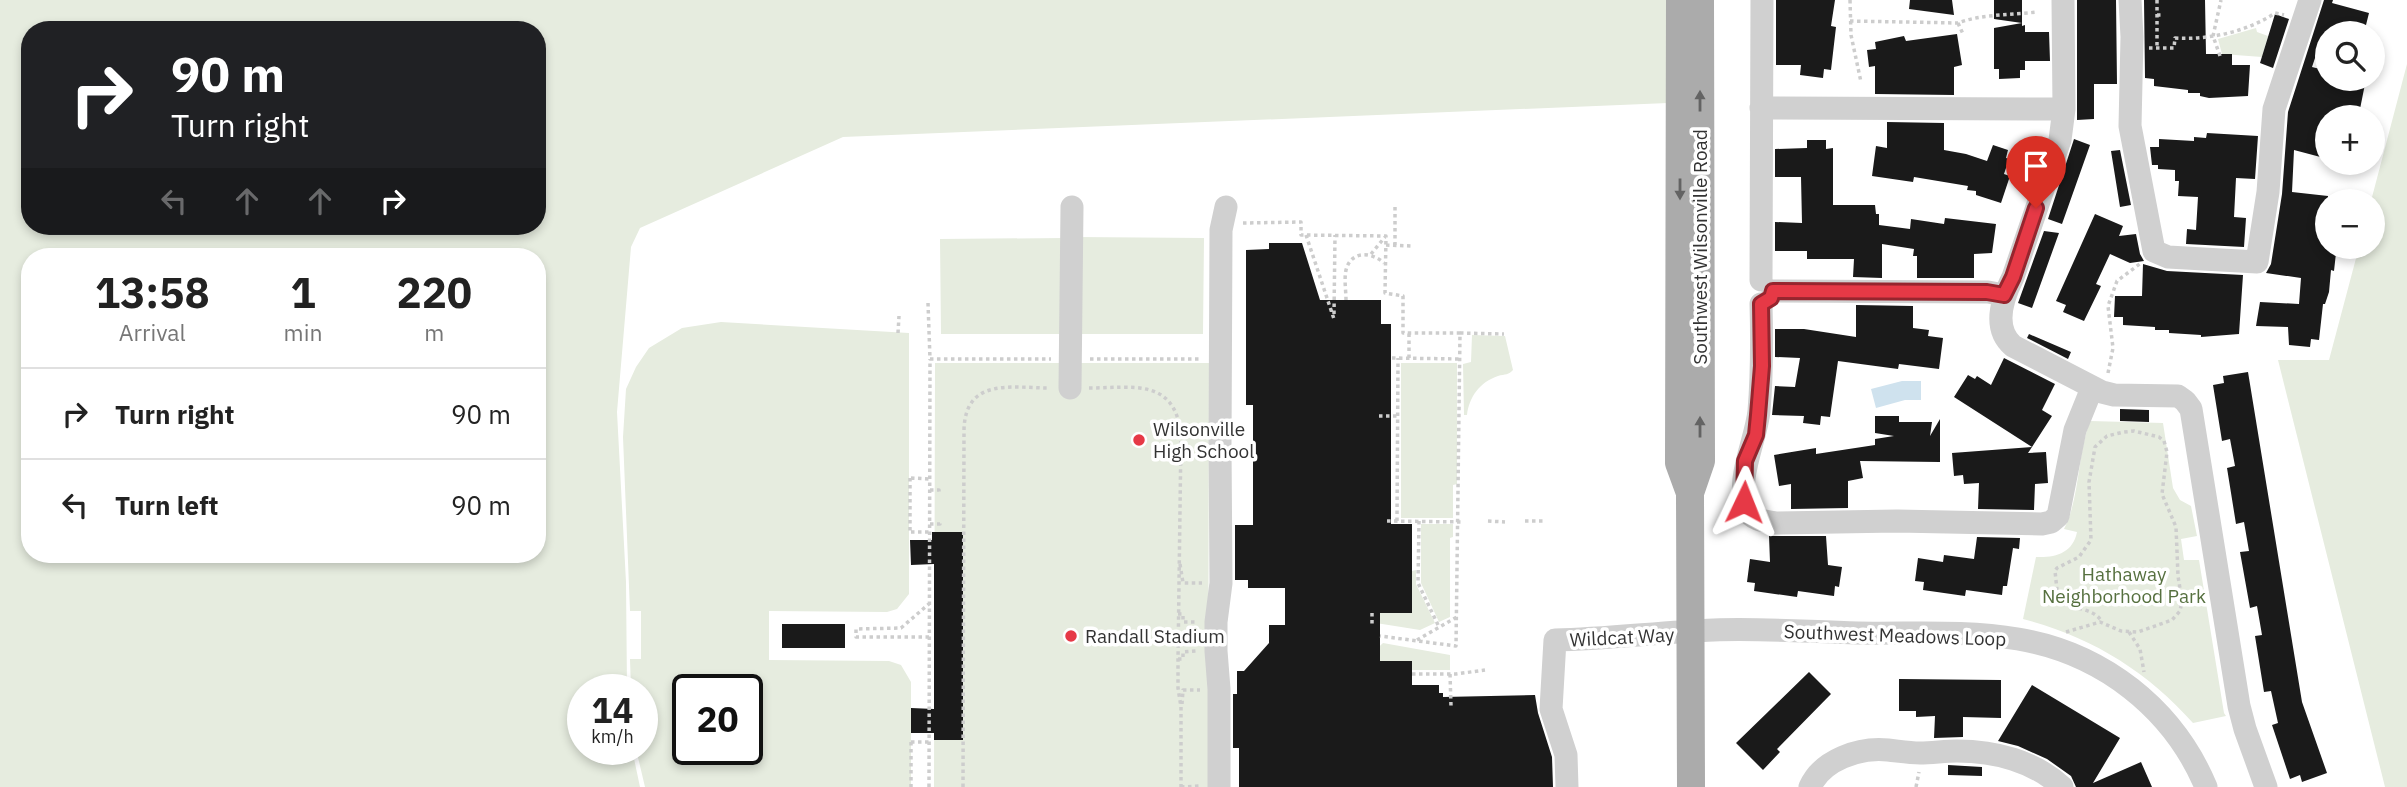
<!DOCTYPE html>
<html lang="en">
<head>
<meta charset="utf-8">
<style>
  body { margin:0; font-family:"IBM Plex Sans",sans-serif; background:#f6f6f6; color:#222; height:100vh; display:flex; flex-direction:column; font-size:26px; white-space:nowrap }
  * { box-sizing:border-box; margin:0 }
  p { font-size:23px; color:#767676 }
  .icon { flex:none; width:38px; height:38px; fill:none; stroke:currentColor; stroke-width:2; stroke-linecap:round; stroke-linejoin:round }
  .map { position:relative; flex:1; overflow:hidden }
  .sheet { position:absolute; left:21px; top:248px; width:525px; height:315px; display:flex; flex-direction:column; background:#fff; border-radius:28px; box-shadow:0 4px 10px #0003 }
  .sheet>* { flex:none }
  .top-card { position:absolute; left:21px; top:21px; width:525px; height:214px; border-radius:28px; box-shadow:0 4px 10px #0003; background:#202124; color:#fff; overflow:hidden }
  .fabs { position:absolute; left:2315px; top:21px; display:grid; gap:14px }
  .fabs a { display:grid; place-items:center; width:70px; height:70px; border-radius:50%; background:#fff; box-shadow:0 4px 10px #0003; font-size:35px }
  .speed { position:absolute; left:567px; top:674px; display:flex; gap:14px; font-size:35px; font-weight:700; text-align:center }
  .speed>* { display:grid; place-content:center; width:91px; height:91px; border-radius:50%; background:#fff; box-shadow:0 4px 10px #0003; line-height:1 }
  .speed small { font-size:18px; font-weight:400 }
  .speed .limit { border:4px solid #111; border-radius:10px; background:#fff; color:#111 }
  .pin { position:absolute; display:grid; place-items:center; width:60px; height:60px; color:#fff; margin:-72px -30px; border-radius:50% 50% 50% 0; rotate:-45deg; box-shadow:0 0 7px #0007 }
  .pin .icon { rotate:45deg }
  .me { position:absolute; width:77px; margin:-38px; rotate:2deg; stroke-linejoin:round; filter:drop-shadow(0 0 5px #0008) }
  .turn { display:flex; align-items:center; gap:24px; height:147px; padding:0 35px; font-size:32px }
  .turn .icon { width:91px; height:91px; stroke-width:2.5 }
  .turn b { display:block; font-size:49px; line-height:60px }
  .lanes { display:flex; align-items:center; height:66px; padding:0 35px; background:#0003; justify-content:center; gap:35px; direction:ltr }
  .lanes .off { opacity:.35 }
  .eta { display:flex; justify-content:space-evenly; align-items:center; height:119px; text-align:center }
  .eta b { font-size:42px; font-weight:700; line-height:49px }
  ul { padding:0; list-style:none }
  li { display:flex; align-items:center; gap:21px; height:91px; padding:0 35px; border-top:2px solid #e0e0e0 }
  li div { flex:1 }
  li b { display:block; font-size:26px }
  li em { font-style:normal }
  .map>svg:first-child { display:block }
  .green { fill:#e6ecdf; fill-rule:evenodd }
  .water { fill:#cfe2ee }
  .building { fill:#1a1a1a }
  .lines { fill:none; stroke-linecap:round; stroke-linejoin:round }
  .path { stroke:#cdcdcd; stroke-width:3.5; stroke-dasharray:3.5 3.5; stroke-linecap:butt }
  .minor { stroke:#d0d0d0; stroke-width:23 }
  .major { stroke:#ababab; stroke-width:28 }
  .oneway { fill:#636363 }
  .route-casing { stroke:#96252e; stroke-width:18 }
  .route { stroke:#e63946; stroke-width:12 }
  .poi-dot { fill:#e63946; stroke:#fff; stroke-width:2.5 }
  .labels { text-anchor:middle; stroke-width:7; stroke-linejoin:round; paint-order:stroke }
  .street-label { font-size:19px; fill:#333; stroke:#fff }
  .poi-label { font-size:19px; fill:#333; stroke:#fff; text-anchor:start }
  .park-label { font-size:19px; fill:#56703f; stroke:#fff }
</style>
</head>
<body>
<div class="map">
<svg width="2407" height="787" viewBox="0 0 2407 787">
  <rect width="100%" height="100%" fill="#fff"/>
  <path class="green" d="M0 0H1668V103L843 137 640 228 631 247 617 412 626 582 627 689 583 690V749H632L640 787H0ZM30 30H537V226H30ZM30 257H537V555H30Z
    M2256 28 2257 32 2268 36 2262 57 2222 54 2218 39Z
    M2407 64V787H2385L2278 360H2329L2359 247H2373V201H2371Z
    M1077 237 1204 238 1203 334H1078Z
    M1064 238V334H941L940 239Z
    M721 322 909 333V594L897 609 887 612 769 611V660L889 661 901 665 911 682V787H645L636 749H642V690L631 689 630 659H641V611H630L623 437 626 389 636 367 649 348 682 328ZM688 690H747V749H688Z
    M1472 335 1505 336 1513 370C1509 375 1505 374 1498 376 1480 382 1469 397 1467 415H1464L1463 364 1471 362Z
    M935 363H1209L1208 787H934Z
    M1401 363H1457V484L1453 485V518H1401Z
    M2090 421 2163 423 2173 488 2180 500 2191 506 2197 536 2181 539 2184 560H2199L2224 713 2226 716 2193 723C2147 671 2090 636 2023 619L2036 557C2055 558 2073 553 2077 532L2064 529C2080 498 2077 456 2090 421Z
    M1421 524H1453V537L1450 538V617L1439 622 1421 583Z
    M1416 570V584L1435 623 1420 630 1376 623 1375 613 1412 571Z
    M1383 643 1450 655V670H1412L1411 661H1364Z"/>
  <path class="water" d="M1902 381H1921V400H1905L1876 408 1871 389Z"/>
  <path class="building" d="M1776 0H1835L1831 26 1836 27 1831 70 1824 69 1823 78 1800 75 1801 65H1776Z
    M1910 0H1952L1954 15 1909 9Z
    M1994 0H2022V23L1994 19Z
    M2077 0H2116L2117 84H2094V119L2077 120Z
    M2144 0H2205L2206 54H2232V65H2250L2248 96 2209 98 2200 96V93H2188V90L2154 86V79L2145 78Z
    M2324 0H2333L2332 3 2369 13 2364 33H2328V44L2320 43 2312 67 2328 71V79H2366L2360 109H2357L2355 117H2328V159L2294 150 2292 192 2328 196V247H2335L2334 253H2336L2334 271 2331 270 2329 292 2325 304H2323L2319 340 2311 339 2310 347 2289 345 2288 327 2256 326 2260 302 2299 304 2301 278 2266 273 2271 264 2282 194 2288 112Z
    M2275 14 2289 19 2273 68 2260 63Z
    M2022 23V26L2025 25V32H2049L2050 61H2025V70H2020V78L1999 79V69H1994V28Z
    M1957 34 1962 65 1954 67V95L1875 94V66L1869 67 1867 50 1876 49 1875 42 1904 36 1906 41Z
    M1887 122 1944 123V150L1966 154 1987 161 1993 145 2008 150 2006 158 2009 159 2004 174 2010 176 2001 203 1976 195V191L1967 190 1968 186 1914 177 1913 182 1872 176 1876 146 1887 148Z
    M2207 133 2258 136 2255 179 2236 178 2234 217 2246 218 2244 247 2186 244 2187 229 2196 230 2198 197 2178 196 2179 181H2175V170L2158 169V165H2152L2150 147H2159V139L2194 141V137L2206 138Z
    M2074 139 2090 145 2062 224 2048 219Z
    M1807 140H1826V149L1833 148V205H1875L1876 214H1879V225L1910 229 1911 219 1944 224 1945 218 1996 224 1992 253 1974 254V278H1917V256H1913L1914 249 1882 244V278L1853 277 1854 259H1807V251H1775V222L1802 223 1801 177H1775V149L1807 148Z
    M2120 150 2131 205 2120 207 2111 151Z
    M2095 214 2123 226 2119 236 2136 234 2140 254 2144 261 2130 263 2110 254 2096 284 2101 286 2084 321 2063 312 2066 305 2056 301Z
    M2044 231 2059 233 2032 308 2018 303Z
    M1269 243H1302L1320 300H1381V324H1391V524H1412V613H1380V661H1412V685H1439V693H1443V697L1535 695 1538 713 1552 757 1553 787H1239V748H1233V694H1237V671H1244L1269 643V625H1285V588H1248V580H1235V525H1253V405H1246V250L1269 249Z
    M2143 264 2167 271 2243 275 2239 334 2201 337V335L2169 333V330H2155V327L2123 325V317H2114L2115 296H2142Z
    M1856 305 1913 306V328L1929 330 1928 336 1943 338 1939 369 1899 364 1898 369 1838 361 1830 417 1821 416 1820 425 1803 423 1804 416 1772 415 1775 386 1795 387 1800 358 1775 357V329H1804L1856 337Z
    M2029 334 2071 352 2068 359 2027 338Z
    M2004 358 2055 384 2042 410 2052 416 2032 447 1954 397 1968 375 1975 379 1977 376 1991 385Z
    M2248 372 2302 702 2327 773 2302 782 2300 775 2290 779 2272 725 2278 723 2271 691 2264 692 2255 636 2262 635 2257 606 2250 608 2240 552 2249 551 2244 522 2236 524 2227 468 2235 466 2230 439 2222 441 2213 385 2224 383 2223 376Z
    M2120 409 2149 410V422L2120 421Z
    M1875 416H1899V422H1932L1930 436 1940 419V462L1860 461 1863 478 1848 481V508L1791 509V484L1779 486 1774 455 1816 448V454L1875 445V439L1894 436 1875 433Z
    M2032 447 2028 453 2046 452 2048 483 2035 484 2034 510 1978 509 1979 483 1964 484 1963 475 1954 476 1952 453Z
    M932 532H963V740H934V733H911V708L934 709V564L911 565 910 540H932Z
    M1769 536H1826L1828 565 1842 567 1839 587 1835 586 1834 596 1798 591 1797 597 1754 591 1755 583 1747 582 1750 559 1770 562Z
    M1977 537 2020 538 2019 549 2013 548 2007 586H2003L2002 595 1966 590 1965 596 1923 590 1924 582 1915 581 1918 558 1943 562 1944 555 1974 559Z
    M782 624H845V648H782Z
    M1809 672 1831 694 1777 749 1780 752 1763 770 1736 743Z
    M1899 679 2001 680V718L1963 717V737L1934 738 1935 716 1916 717V711H1899Z
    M2032 685 2120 738 2093 783 2141 762 2152 787H2076L2071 776 2047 759 2018 746 1998 741Z
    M1948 765 1982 767V776L1948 775Z"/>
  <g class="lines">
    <path class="path" d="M1850 0 1851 35 1861 82
      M2157 0V48
      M2157 15H2164
      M1850 21 1958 23C1981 14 2012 15 2037 12
      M1958 23 1963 34
      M2149 48H2174L2175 38C2208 40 2247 32 2275 13L2284 15
      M2220 56 2213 36 2221 0
      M1395 207V245
      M1243 223 1301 222V235L1386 236 1385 293 1403 296V333H1460L1456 646 1380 636
      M1306 235 1334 319
      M1386 245 1413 246
      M1371 254 1385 237
      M1346 300C1346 291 1344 279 1346 270 1351 250 1372 252 1384 263
      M928 303 930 359H1051
      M1334 314 1335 235
      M898 333 899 316
      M1460 333 1504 334
      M1392 358 1460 359
      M1409 358V333
      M1090 359H1202
      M2108 373 2113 348 2108 306 2117 281 2141 263
      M1089 388C1132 388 1175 377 1181 435L1178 659V688L1181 707V787
      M1379 416H1398
      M910 478V531
      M911 478 930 479
      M930 490H939V492
      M1387 521 1464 522
      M1397 521 1398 358
      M1419 521 1418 583 1439 627
      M1488 521 1505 522
      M1525 521H1544
      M930 524H940V521
      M911 532H930
      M1180 564 1183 583H1202
      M1372 613V626
      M1178 614H1183V622H1197
      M2066 632 2100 622 2121 631 2138 632 2172 620 2180 611 2182 601 2178 576 2176 527 2162 494 2167 452 2164 441 2159 437 2134 431 2124 432 2107 436 2095 447 2089 482 2091 540 2079 557 2057 568 2055 571 2058 599C2071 611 2093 606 2102 622
      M2129 632 2140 649 2144 672
      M929 637H856V629L901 628 930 603
      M1417 640 1457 617
      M1178 659H1183V652L1196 651
      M1412 674H1456L1485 670
      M1450 674 1451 706
      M1182 704 1183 690H1200
      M911 742V787
      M911 742H929
      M929 787 930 359
      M963 787 964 429C966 377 1012 388 1050 388
      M1181 787 1200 786
      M1916 787 1919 772"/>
    <path class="minor" d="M2063 0 2064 109 2060 140 2013 277C2003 297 1992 328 2013 346L2102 392 2114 395 2178 396 2185 401 2191 409 2239 706 2245 729 2266 787
      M2130 0 2132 37 2130 126 2154 251 2168 257 2257 262 2268 192 2274 109 2310 0
      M1761 108 2064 109
      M1761 280 1762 0
      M1773 291 1988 292 2004 295
      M1761 304C1762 340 1762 375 1759 411 1756 441 1734 482 1748 511 1753 521 1766 521 1776 523L1897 521 2042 524 2051 522 2058 516 2075 430 2092 388
      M1070 388 1072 207
      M1219 787V689L1216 651V622L1221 583 1220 445 1221 230 1226 207
      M1567 787 1566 755 1551 709 1555 640C1608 639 1661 632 1714 630 1762 628 1810 632 1858 633 1911 634 1965 630 2018 639 2102 653 2173 708 2206 787
      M1810 787C1822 760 1859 747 1888 750 1898 751 1909 753 1920 753 1932 753 1945 751 1957 751 1995 751 2034 761 2062 787"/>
    <path class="major" d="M1680 0 1679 463 1690 493 1691 787
      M1690 493 1701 461 1700 0"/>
  </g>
  <defs><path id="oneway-solid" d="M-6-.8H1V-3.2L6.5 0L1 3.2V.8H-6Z" transform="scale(1.75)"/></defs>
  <g class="oneway">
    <use href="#oneway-solid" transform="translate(1700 101) rotate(-90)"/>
    <use href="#oneway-solid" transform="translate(1680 189) rotate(90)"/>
    <use href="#oneway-solid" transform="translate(1700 427) rotate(-90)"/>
  </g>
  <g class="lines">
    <defs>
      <path id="route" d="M1744 502 1745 461 1756 435 1758 415 1762 366 1761 304 1771 298 1773 291 1987 292 2004 295 2013 277 2036 208"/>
    </defs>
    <use href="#route" class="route-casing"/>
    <use href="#route" class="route"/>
  </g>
  <g class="poi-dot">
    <circle cx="1139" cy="440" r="7"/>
    <circle cx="1071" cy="636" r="7"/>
  </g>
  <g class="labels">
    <g class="street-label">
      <text transform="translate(1700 247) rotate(-90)" y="7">Southwest Wilsonville Road</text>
      <text transform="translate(1895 635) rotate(2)" y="7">Southwest Meadows Loop</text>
      <text transform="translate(1622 637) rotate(-3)" y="7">Wildcat Way</text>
    </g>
    <g class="poi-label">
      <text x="1153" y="436">Wilsonville<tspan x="1153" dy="22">High School</tspan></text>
      <text x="1085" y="643">Randall Stadium</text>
    </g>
    <g class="park-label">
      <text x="2124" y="581">Hathaway<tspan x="2124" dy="22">Neighborhood Park</tspan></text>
    </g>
  </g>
</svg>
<div class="fabs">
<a><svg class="icon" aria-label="search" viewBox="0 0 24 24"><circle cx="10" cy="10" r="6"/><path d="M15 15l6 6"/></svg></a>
<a>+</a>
<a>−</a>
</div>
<div class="speed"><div>14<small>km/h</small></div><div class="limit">20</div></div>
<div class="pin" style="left:2036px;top:208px;background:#d93025"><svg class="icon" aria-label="arrive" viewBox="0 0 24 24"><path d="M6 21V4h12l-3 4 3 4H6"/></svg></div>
<svg class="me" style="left:1744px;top:502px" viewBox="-20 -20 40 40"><path d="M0-17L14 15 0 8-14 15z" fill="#e63946" stroke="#fff" stroke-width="4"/></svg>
<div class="top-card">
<div class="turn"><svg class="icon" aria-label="right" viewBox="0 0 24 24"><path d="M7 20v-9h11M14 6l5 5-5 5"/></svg><div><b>90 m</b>Turn right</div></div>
<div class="lanes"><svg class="icon off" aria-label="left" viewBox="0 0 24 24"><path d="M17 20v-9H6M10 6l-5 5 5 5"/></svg><svg class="icon off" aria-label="ahead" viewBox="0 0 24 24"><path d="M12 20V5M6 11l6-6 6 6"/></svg><svg class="icon off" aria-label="ahead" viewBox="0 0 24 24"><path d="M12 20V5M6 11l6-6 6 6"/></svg><svg class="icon" aria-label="right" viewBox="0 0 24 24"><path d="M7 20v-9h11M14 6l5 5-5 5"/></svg></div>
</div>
<section class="sheet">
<div class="eta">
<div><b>13:58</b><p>Arrival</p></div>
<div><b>1</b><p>min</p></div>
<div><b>220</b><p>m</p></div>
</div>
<ul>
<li><svg class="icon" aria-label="right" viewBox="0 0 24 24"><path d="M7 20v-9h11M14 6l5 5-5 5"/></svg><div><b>Turn right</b></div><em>90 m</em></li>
<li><svg class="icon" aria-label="left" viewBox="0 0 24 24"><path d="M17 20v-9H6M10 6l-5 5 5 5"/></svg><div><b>Turn left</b></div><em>90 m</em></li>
</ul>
</section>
</div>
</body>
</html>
